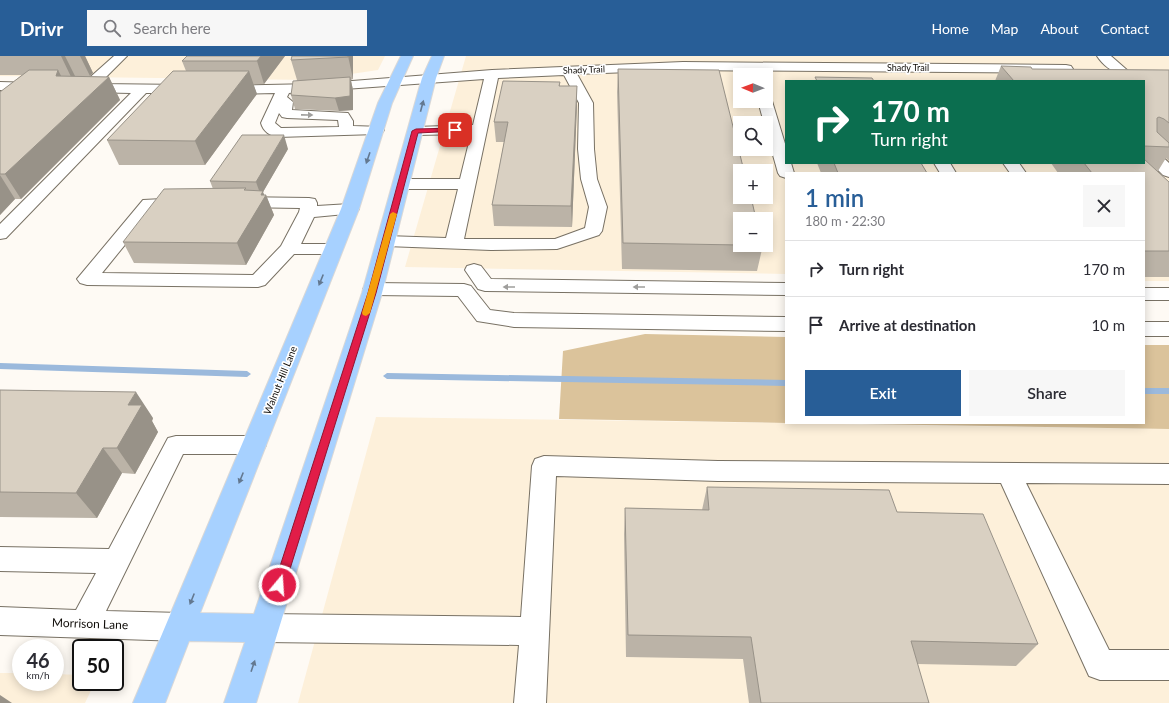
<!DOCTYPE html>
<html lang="en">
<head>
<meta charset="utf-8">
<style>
  body { margin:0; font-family:Lato,sans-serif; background:#f7f7f7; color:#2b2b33; height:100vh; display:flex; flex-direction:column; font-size:15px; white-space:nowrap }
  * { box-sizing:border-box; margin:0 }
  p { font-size:13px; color:#7c7c81 }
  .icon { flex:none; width:22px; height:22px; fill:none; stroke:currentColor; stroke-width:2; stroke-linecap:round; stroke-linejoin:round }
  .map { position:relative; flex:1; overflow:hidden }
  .sheet { position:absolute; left:785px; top:116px; width:360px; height:252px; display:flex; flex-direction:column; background:#fff; border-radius:0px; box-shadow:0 2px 10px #0003 }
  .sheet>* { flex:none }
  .hud { position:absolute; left:785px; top:24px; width:360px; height:84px; border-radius:0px; box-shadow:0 2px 10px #0003; background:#0b6e4f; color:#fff; overflow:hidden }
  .needle { width:26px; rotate:271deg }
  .tools { position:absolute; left:733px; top:12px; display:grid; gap:8px }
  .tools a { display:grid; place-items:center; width:40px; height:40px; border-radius:0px; background:#fff; box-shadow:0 2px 10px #0003; font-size:20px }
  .speed { position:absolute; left:12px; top:583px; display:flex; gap:8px; font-size:20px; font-weight:700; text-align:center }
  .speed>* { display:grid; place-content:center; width:52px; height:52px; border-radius:50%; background:#fff; box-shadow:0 2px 10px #0003; line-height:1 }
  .speed small { font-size:10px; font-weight:400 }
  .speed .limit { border:2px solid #111; border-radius:6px; background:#fff; color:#111 }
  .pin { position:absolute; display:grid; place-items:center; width:34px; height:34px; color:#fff; margin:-17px; border-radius:8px; box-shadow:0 2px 6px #0006 }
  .me { position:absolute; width:44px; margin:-22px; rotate:18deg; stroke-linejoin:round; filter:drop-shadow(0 0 3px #0008) }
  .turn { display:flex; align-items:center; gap:14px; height:84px; padding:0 20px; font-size:18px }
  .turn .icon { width:52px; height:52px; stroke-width:2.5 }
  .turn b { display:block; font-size:28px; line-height:34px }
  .round { display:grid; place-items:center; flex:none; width:42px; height:42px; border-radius:0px; background:#f7f7f7 }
  .head { display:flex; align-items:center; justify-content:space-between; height:68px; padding:0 20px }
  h1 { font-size:24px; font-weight:600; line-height:30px; color:#285e97 }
  .action { display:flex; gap:8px; margin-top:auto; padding:8px 20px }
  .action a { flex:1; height:46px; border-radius:0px; background:#285e97; color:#fff; font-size:16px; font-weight:600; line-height:46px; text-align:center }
  .action a+a { background:#f7f7f7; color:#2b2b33 }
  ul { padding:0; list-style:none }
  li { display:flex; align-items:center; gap:12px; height:56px; padding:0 20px; border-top:1px solid #e1e1e2 }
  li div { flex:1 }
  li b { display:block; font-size:15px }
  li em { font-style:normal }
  header { display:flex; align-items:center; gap:24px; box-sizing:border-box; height:56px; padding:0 20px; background:#285e97; color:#fff }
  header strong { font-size:19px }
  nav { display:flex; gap:22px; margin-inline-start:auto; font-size:14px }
  .search { width:280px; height:36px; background:#f7f7f7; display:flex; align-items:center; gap:10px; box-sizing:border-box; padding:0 14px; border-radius:0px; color:#7c7c81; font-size:15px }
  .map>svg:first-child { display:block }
  .built { fill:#fdf0da; fill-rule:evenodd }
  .forest { fill:#dbc39b }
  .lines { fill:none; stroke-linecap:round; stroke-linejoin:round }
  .stream { fill:#9bb9dc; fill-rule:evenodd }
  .minor-casing { stroke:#787164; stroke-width:2 }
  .major-casing { stroke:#d9d8d7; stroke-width:2 }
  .minor { fill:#fff; fill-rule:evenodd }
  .major { fill:#a7d1ff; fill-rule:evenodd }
  .wall { fill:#bbb3a7 }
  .shaded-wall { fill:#989288 }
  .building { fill:#d9d0c2; stroke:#989288 }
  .oneway { fill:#637890 }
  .oneway2 { fill:#9f9e9c }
  .route { fill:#e11d48; stroke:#92132f }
  .slow { fill:#f59e0b }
  .labels { text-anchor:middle; stroke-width:3.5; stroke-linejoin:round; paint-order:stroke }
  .far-street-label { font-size:9px; fill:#0f0c08; stroke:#fff }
  .street-label { font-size:10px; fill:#0f0c08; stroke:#fff }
  .near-street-label { font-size:12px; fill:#0f0c08; stroke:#fff }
</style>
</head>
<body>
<header>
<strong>Drivr</strong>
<div class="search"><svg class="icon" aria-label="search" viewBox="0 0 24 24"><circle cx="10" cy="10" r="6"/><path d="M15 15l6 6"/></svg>Search here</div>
<nav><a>Home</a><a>Map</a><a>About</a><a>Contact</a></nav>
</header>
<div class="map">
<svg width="1169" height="647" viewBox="0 0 1169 647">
  <rect width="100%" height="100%" fill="#fefaf4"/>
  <path class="built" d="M0 0H385L378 14 311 24 0 20Z
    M466 0H1169V225H1144V117H786V218L405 211ZM740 19H766V45H740ZM786 25H1144V107H786ZM740 67H766V93H740ZM740 115H766V141H740ZM740 163H766V189H740Z
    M376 361 1169 373V647H298Z
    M0 617H21V626H55V618L81 619V626H95L85 647H0Z"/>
  <path class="forest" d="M645 278 786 281V367L559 363 563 295Z
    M1144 289H1169V373L798 367H1144Z"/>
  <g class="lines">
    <path class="stream" d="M0 307 247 315 251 318 247 321 0 313Z
      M387 317 786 324V330L387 323 383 320Z
      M1144 332H1169V338H1144Z"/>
    <defs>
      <path id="minor" d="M114 0H127L99 28 185 29 190 30 192 33 190 36 185 37H146L6 182 0 183V168L131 37 85 36 80 35 78 32Z
        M1097 0H1111L1127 14 1125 17C1114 19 1102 8 1097 0Z
        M683 6 1066 9 1071 10 1073 13 1071 16 1066 17 683 14 577 18 593 47 594 93 597 123 607 151 602 175 599 179 557 193 491 194 386 190 380 189 377 185 380 181 386 180 446 182 458 133H401L395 131 393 128 395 125 401 123H460L471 78 416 79 411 78 409 75 411 72 416 71 473 69 484 23 289 37 287 41 293 46 292 54 348 57 353 65V70L382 71 384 74 382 77 377 78 278 81C270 80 263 75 261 67L275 37 225 38 220 37 218 34 220 31 225 30 314 28 492 14ZM564 19 579 47 578 93 581 123 589 151 585 172 555 183H464L498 22ZM279 57 282 61 287 62 338 64 339 71 281 72 275 67Z
        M0 26 37 27 42 28 44 31 42 34 37 35 0 34Z
        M766 41 770 42 772 45 786 91V107H791L794 117H786V122L780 120 778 117 766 74V67H764L758 45H766Z
        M1144 86 1149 88 1169 107V121L1163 119 1144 100Z
        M934 107H950L956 117H940Z
        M1003 107H1019L1026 117H1010Z
        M239 141 309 142 315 143 317 147V150L350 148 356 149 359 153 356 157 314 161 301 188H333L339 189 342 193 339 197 333 198H294L265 229 258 231 87 229 80 227 77 223 143 144 183 142 189 143 191 147 189 151 154 153 102 217 253 219 281 190 299 156 300 152 239 151 233 150 231 146 233 142Z
        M474 208 481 210 491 223 786 227V239L485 235 478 233 465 214 467 210Z
        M373 227 464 228 471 230 490 254 514 257 786 261V275L514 271 477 265 458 240 373 239 366 237 363 233 366 229Z
        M1144 232H1169V244H1144Z
        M1144 266H1169V280H1144Z
        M176 380H254L262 382 266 389 262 396 254 398H183L106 555 181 557 191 561 196 571 191 581 181 585 0 579V551L76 554 96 517 0 515V491L109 493 168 382Z
        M544 400 718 405 1169 408V428L1026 427 1109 594H1169V624H1100L1089 620 1001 427 718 425 556 420 546 647H514L519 589 265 586 255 582 250 572 255 562 265 558 521 561 532 410 535 403Z"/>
      <path id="major" d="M401 0H413L392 47 359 153 200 557 254 558 362 237 422 22 432 0H444L436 22 382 237 256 647H224L245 586 189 585 165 647H133L341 153 378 47Z"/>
    </defs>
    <use href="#minor" class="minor-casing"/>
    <use href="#major" class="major-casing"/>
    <use href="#minor" class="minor"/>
    <use href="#major" class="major"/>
  </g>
  <path class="wall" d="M0 0H85L93 17 90 20H75L109 21 120 44 21 143H15L0 159V36L22 19H0Z
    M187 0H285L264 28H253L257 38 205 109H119L107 84 186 15 182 5Z
    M353 0V23L351 24 353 34V54L339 55 295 53 291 39 297 24 291 4Z
    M1001 10 1032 13 1169 14V105L1166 102 1158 115H1157L1169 126V221H1144V117H1058L1051 107H1144V25H995Z
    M618 13 763 189 757 215 622 213 617 36Z
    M560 26V30H577V48L572 171 494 170 492 149 504 86H496L494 66Z
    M288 93 263 136 264 139H266L274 159 246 209 134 207 123 186 213 133 210 125Z
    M817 107H921L927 117H821Z
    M0 334 153 362 152 365 158 376 135 418 122 417 97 462 0 461Z
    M707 431 897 456 1038 588 1016 610 917 608 929 647H749L743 603 626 601 624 478 625 452 702 454Z"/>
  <path class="shaded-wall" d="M61 0H65L75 20 73 25Z
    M80 0H85L93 17 90 20Z
    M261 0H285L264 28 257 5Z
    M348 0H353V23Z
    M58 14 70 37 56 20Z
    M249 15 257 38 205 109 195 85Z
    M109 21 120 44 21 143 5 118Z
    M350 21 353 34V54L339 55 335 42Z
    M577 30V48L572 171 571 150Z
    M284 79 288 93 263 136 265 141 266 139 274 159 246 209 237 187 261 140 256 126Z
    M0 119 15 143 0 159Z
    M136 336 153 362 152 365 158 376 135 418 117 392 128 349Z
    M103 392 122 417 97 462 76 437Z
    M0 639 12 647H0Z"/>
  <path class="building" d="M187 0H261L257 5H182Z
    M292 0H348V1L291 4Z
    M1001 10 1031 11 1032 13 1169 14V67L1164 63 1159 61 1157 62V76L1169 87V91L1144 90V25H1014Z
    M618 13 719 14 744 115H740V141H751L756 163H740V189L623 187Z
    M29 14H58L56 20 109 21 5 118H0V36Z
    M173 15H249L195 85 107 84Z
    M350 21V40L335 42 291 39 293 25Z
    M815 21 872 22 874 25H817Z
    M503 25 560 26 559 30H577L571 150 492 149 508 66H494Z
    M242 79H284L256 126 210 125Z
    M1144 103 1169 126V195H1144V117H1092L1084 107H1144Z
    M834 107H921L927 117H838Z
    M246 132 244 134 263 135 261 139H266L237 187 123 186 164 133Z
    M0 334 136 336 128 349H142L117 392H103L76 437 0 436Z
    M707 431 889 434 897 456 983 458 1038 588 911 585 929 647H761L751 581 628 579 625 452 709 454Z"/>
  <defs><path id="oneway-solid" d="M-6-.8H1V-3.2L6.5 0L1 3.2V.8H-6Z"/></defs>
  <g class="oneway">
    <use href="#oneway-solid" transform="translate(422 50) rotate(-75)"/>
    <use href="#oneway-solid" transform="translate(368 102) rotate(109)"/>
    <use href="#oneway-solid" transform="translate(321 224) rotate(112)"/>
    <use href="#oneway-solid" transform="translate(241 422) rotate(112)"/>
    <use href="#oneway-solid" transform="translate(192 543) rotate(112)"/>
    <use href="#oneway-solid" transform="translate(253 610) rotate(-71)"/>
  </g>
  <g class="oneway2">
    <use href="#oneway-solid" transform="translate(307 59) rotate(1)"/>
    <use href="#oneway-solid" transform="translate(509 231) rotate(-180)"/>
    <use href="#oneway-solid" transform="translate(639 231) rotate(-180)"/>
  </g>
  <path class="route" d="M455 72 457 73V75L418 77 376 237 285 529 283 532 279 534 275 532 274 529 368 237 412 75 416 73Z"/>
  <path class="slow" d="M393 156 397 158 370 257 366 260 363 259 362 257 390 158Z"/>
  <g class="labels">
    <g class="far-street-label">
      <text x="908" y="15">Shady Trail</text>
      <text transform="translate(584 14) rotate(-2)" y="3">Shady Trail</text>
    </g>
    <g class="street-label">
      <text transform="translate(280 324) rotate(-68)" y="4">Walnut Hill Lane</text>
    </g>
    <g class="near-street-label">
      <text transform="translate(90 568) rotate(2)" y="4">Morrison Lane</text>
    </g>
  </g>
</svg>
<div class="tools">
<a><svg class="needle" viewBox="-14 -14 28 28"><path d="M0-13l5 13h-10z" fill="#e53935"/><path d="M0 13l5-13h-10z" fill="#7c7c81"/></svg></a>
<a><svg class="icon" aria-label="search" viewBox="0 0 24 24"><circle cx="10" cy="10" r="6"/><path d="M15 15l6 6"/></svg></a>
<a>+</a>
<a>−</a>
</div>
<div class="speed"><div>46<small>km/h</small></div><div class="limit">50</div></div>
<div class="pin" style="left:455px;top:74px;background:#d93025"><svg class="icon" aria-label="arrive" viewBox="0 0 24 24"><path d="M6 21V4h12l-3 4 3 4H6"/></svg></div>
<svg class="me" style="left:279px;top:529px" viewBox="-20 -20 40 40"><circle r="17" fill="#e11d48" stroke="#fff" stroke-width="3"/><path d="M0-11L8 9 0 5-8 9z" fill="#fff"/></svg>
<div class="hud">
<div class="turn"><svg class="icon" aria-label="right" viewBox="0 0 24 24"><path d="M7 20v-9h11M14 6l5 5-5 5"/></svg><div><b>170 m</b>Turn right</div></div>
</div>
<section class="sheet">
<div class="head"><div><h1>1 min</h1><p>180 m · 22:30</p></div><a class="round"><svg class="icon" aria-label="close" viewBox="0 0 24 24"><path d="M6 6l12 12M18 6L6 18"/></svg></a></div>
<ul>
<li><svg class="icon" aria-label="right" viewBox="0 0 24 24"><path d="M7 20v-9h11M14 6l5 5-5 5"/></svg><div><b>Turn right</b></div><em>170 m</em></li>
<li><svg class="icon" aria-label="arrive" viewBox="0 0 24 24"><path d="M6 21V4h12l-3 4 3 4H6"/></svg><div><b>Arrive at destination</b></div><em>10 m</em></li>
</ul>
<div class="action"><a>Exit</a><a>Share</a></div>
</section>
</div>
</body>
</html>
